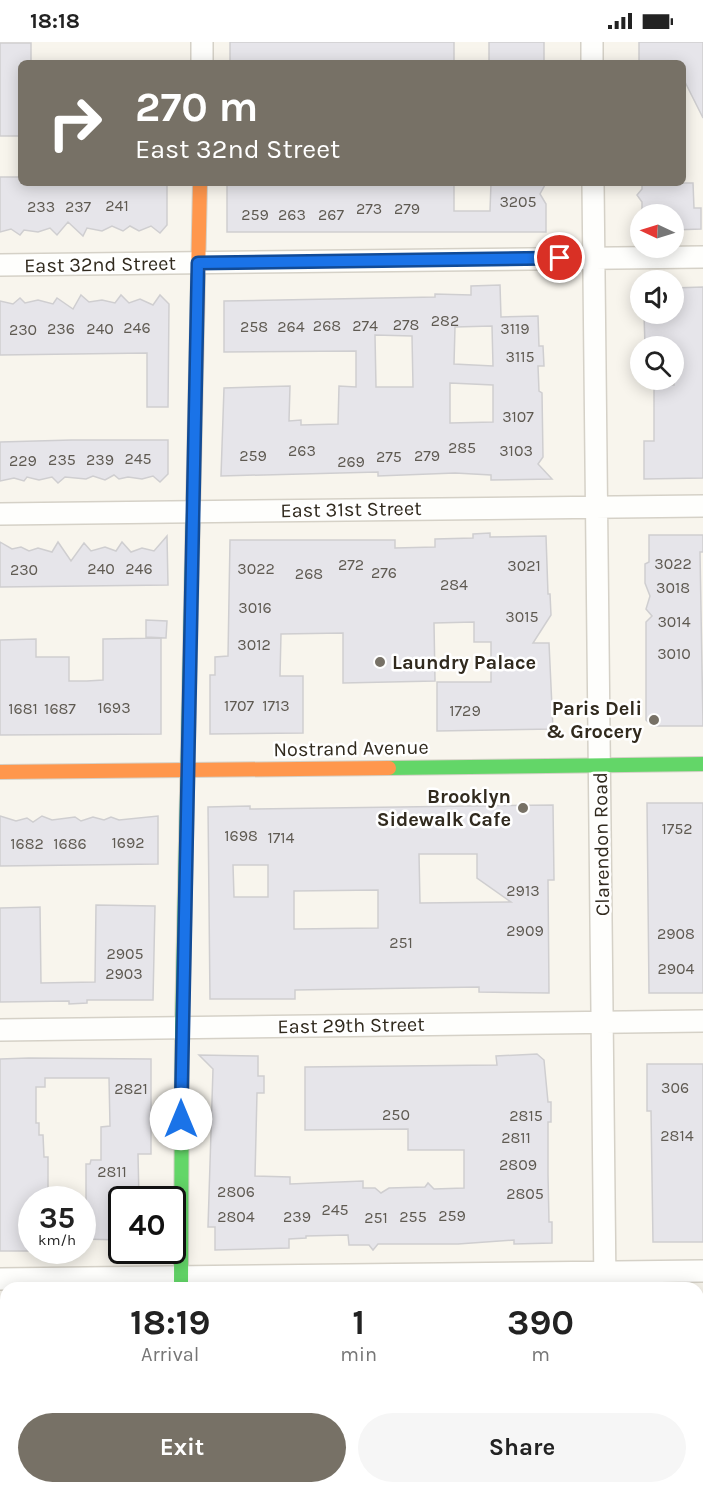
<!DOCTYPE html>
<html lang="en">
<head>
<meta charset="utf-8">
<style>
  body { margin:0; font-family:Karla,sans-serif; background:#f6f6f6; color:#222; height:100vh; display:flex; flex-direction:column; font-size:22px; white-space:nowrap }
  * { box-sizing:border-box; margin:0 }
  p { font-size:20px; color:#767676 }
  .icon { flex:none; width:33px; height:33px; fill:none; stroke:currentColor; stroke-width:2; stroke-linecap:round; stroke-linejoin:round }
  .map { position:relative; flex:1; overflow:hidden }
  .drawer { position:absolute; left:0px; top:1240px; width:704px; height:212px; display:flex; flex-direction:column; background:#fff; border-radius:18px 18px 0 0; box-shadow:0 3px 15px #0003 }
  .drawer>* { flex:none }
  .hud { position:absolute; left:18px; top:18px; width:668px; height:126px; border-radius:9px; box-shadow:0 3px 15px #0003; background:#777166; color:#fff; overflow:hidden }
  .needle { width:39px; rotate:274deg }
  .fabs { position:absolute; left:630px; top:162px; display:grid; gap:12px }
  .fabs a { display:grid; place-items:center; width:54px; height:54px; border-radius:50%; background:#fff; box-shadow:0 3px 15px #0003; font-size:30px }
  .speed { position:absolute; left:18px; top:1144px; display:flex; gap:12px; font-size:30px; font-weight:700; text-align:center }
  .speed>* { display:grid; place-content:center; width:78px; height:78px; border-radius:50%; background:#fff; box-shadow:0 3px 15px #0003; line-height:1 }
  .speed small { font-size:15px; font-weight:400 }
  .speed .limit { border:3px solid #111; border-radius:9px; background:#fff; color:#111 }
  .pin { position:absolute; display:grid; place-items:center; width:51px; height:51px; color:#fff; margin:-26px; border:3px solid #fff; border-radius:50%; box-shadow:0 2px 6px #0007 }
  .me { position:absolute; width:66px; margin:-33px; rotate:0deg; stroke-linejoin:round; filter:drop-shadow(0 0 4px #0008) }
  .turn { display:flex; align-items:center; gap:21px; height:126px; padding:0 18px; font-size:27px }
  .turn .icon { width:78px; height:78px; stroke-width:2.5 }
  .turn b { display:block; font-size:42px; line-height:51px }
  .eta { display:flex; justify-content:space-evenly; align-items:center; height:102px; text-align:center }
  .eta b { font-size:36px; font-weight:700; line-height:42px }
  .cta { display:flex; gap:12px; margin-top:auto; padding:12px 18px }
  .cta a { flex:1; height:69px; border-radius:36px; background:#777166; color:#fff; font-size:24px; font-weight:700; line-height:69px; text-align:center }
  .cta a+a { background:#f6f6f6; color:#222 }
  .status { display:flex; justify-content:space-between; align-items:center; height:42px; padding:0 30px; background:#fff; direction:ltr }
  .status svg { height:16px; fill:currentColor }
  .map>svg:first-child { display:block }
  .building { fill:#e6e5ea; stroke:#cfced0; stroke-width:1.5; fill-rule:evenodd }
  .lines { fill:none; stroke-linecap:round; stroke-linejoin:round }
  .street-casing { stroke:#d5d1c7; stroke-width:24 }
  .fast-casing { stroke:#d5d1c7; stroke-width:16 }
  .slow-casing { stroke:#d5d1c7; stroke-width:16 }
  .street { stroke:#fefefc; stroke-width:21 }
  .fast { stroke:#63d668; stroke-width:14 }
  .slow { stroke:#ff974d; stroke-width:14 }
  .route-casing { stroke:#114b97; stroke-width:15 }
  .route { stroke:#1a73e8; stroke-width:10 }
  .poi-dot { fill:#777166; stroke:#fff; stroke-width:2 }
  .labels { text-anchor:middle; stroke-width:5; stroke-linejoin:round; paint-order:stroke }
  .number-label { font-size:16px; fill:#5f5a52 }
  .street-label { font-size:20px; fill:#312a1e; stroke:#fff }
  .poi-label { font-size:20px; font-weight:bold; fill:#312a1e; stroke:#fff; text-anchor:end }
</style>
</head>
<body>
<div class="status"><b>18:18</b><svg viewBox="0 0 49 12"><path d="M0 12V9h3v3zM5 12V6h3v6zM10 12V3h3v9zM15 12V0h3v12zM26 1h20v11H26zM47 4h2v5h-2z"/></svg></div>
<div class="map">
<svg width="703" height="1451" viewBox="0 0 703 1451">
  <rect width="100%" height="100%" fill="#f8f5ed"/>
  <path class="building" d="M230 0H454V21H230Z
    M489 0H544V21H489Z
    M639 0H703V76L682 34V21H639Z
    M0 1H31V21H21V94H0Z
    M0 135H21V141H167V183L160 191 151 184 139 189 130 184 123 189 112 184 102 189 87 186 83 194 68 180 57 193 50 186 38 190 24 188 20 193 11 187 0 190Z
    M227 141H454V169H490L491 141H546L540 152 546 162V190H227Z
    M642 141H693L694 166H701V187L674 188V172H642V160L637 153 642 147Z
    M500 243 501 275 538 274 539 304H543L544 324H538L539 349 542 351 543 415 538 422 552 437 491 438V433L455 431 378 434V430L221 434 224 346 290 344 289 379 301 378V383L338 382 339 344 356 345V309L224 310V259L435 255V252L471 253V244ZM492 284 493 324 454 322 455 285ZM375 293 412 294 413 345H376ZM450 341 493 343V380L450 381Z
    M703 245V436L644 437V399H654V343H674V304H645L644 272H674V246Z
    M81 253 89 260 102 258 115 261 121 253 129 261 140 257 153 263 160 253 169 262 168 365H147V311L0 313V259L13 262 20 256 25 261 38 258 53 262 57 256 73 267Z
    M72 398H168V432L160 440 153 434 142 437 128 435 119 437 114 433 105 438 93 434 86 437 65 435 58 441 52 435 39 438 27 435 24 439 14 436 0 439V400Z
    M490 491V495L546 494 548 552H550L551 573 533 601H549L553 687 437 689V640H491V600H474V580L434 581 435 639 343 641V591L281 592 280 634H303V691L210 692V633H215V615L228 614 230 498H395V506L435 505V497L473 496V492Z
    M649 493H703V510H700L703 684H652L646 678V580L652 574 646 567 650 554 645 541V522L649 520Z
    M167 494 168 543 0 545V500L12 507 21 505 29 509 38 506 52 510 58 500 71 519 84 501 91 509 105 505 116 509 122 500 131 510 142 506 154 509Z
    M146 578 167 579 166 596 146 595Z
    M161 596V692L0 693V598L36 597V615H69V639H87L103 638V597Z
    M647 761H703V951H649Z
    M553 763 554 838H548L549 951 479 950V945L295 948V957H210L208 765 250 764V767ZM419 812H477V836L511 860 420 861ZM233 823H268V855H234ZM378 848V886L294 887V849Z
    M0 774 16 779 27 776 33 780 42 774 52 778 75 775 81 779 93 775 104 778 111 775 119 778 158 774V822L0 824Z
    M96 863 155 864 153 958H87V961L69 962V959L0 960V866L40 865 41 941 95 940Z
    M537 1012 544 1018 548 1060H551V1080H548V1133L549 1180H552V1201L514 1202V1198L458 1202H378L373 1208 369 1203H349L348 1193 306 1194V1196L289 1197V1206L215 1208V1185H208L213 1027 199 1013 258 1014V1034H264V1051H257L255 1134 290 1135V1142L363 1139V1146H375L381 1151 389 1146 425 1145 428 1141 434 1147 464 1146V1108H408V1087L305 1088V1025L497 1023 496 1014Z
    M29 1016 151 1017V1112H138L139 1158H122V1198L82 1197V1174H86V1122H90L91 1118H101V1085L110 1084 109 1036H45V1045H36V1081H39V1093H43L44 1115H48V1158H32V1209H0V1017Z
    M647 1022H703V1200H653L651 1069H647Z"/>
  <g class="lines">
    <defs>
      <path id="street" d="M592 0V21
        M202 21V0
        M593 141 605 1246
        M0 223 703 215
        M0 472 703 464
        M0 988 703 979
        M0 1237 703 1229
        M608 1446V1451
        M176 1451V1446"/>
      <path id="fast" d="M389 726 703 722
        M181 1246 182 986 193 470"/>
      <path id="slow" d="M193 470 200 141
        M0 730 389 726"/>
    </defs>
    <use href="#street" class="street-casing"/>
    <use href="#fast" class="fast-casing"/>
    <use href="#slow" class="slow-casing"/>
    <use href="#street" class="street"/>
    <use href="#fast" class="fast"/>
    <use href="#slow" class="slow"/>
  </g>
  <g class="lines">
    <defs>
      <path id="route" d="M181 1077 198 221 560 216"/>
    </defs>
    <use href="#route" class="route-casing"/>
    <use href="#route" class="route"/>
  </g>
  <g class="poi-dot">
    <circle cx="380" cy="620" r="6"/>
    <circle cx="654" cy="678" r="6"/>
    <circle cx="523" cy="766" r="6"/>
  </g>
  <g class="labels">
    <g class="number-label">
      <text x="518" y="165">3205</text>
      <text x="117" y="169">241</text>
      <text x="41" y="170">233</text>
      <text x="78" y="170">237</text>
      <text x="369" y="172">273</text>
      <text x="407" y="172">279</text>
      <text x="255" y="178">259</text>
      <text x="292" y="178">263</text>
      <text x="331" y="178">267</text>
      <text x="445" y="284">282</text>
      <text x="406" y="288">278</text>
      <text x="327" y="289">268</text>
      <text x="365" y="289">274</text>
      <text x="254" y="290">258</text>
      <text x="291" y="290">264</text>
      <text x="137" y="291">246</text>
      <text x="61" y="292">236</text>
      <text x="100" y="292">240</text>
      <text x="515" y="292">3119</text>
      <text x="23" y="293">230</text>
      <text x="520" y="320">3115</text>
      <text x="518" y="380">3107</text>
      <text x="462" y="411">285</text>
      <text x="302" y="414">263</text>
      <text x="516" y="414">3103</text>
      <text x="253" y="419">259</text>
      <text x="427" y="419">279</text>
      <text x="389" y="420">275</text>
      <text x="138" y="422">245</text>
      <text x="62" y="423">235</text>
      <text x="100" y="423">239</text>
      <text x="23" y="424">229</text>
      <text x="351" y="425">269</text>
      <text x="673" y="527">3022</text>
      <text x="351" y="528">272</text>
      <text x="524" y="529">3021</text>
      <text x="101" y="532">240</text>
      <text x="139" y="532">246</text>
      <text x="256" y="532">3022</text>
      <text x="24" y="533">230</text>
      <text x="384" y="536">276</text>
      <text x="309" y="537">268</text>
      <text x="454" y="548">284</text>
      <text x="673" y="551">3018</text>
      <text x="255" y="571">3016</text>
      <text x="522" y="580">3015</text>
      <text x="674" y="585">3014</text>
      <text x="254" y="608">3012</text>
      <text x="674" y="617">3010</text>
      <text x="239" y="669">1707</text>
      <text x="276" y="669">1713</text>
      <text x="114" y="671">1693</text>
      <text x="23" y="672">1681</text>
      <text x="60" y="672">1687</text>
      <text x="465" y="674">1729</text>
      <text x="677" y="792">1752</text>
      <text x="241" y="799">1698</text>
      <text x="281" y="801">1714</text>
      <text x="128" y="806">1692</text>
      <text x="27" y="807">1682</text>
      <text x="70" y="807">1686</text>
      <text x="523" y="854">2913</text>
      <text x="525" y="894">2909</text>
      <text x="676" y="897">2908</text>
      <text x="401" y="906">251</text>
      <text x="125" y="917">2905</text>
      <text x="676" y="932">2904</text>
      <text x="124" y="937">2903</text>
      <text x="675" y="1051">306</text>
      <text x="131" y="1052">2821</text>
      <text x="396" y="1078">250</text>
      <text x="526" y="1079">2815</text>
      <text x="677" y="1099">2814</text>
      <text x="516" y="1101">2811</text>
      <text x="518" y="1128">2809</text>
      <text x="112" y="1135">2811</text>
      <text x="236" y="1155">2806</text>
      <text x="525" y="1157">2805</text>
      <text x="335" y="1173">245</text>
      <text x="452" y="1179">259</text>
      <text x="236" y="1180">2804</text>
      <text x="297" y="1180">239</text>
      <text x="413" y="1180">255</text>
      <text x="376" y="1181">251</text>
    </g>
    <g class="street-label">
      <text transform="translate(100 222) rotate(-1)" y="7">East 32nd Street</text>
      <text transform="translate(351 467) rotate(-1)" y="7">East 31st Street</text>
      <text transform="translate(351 706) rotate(-1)" y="7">Nostrand Avenue</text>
      <text transform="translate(601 802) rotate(-91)" y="7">Clarendon Road</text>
      <text transform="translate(351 983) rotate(-1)" y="7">East 29th Street</text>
    </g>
    <g class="poi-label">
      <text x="392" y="627" text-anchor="start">Laundry Palace</text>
      <text x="642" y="673">Paris Deli<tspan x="642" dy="23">&amp; Grocery</tspan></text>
      <text x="511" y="761">Brooklyn<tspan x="511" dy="23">Sidewalk Cafe</tspan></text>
    </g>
  </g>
</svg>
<div class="fabs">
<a><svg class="needle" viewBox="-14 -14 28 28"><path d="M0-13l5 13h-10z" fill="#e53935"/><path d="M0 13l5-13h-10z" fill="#767676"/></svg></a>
<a><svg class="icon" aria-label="sound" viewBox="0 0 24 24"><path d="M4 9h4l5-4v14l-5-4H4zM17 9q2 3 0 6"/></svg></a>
<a><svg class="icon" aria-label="search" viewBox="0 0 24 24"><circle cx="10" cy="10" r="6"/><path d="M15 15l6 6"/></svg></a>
</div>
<div class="speed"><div>35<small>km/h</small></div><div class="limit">40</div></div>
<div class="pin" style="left:560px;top:216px;background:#d93025"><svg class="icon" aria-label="arrive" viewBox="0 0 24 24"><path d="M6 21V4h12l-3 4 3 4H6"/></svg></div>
<svg class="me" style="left:181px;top:1077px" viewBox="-20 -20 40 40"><circle r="19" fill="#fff"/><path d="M0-13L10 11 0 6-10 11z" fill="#1a73e8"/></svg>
<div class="hud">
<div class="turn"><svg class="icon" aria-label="right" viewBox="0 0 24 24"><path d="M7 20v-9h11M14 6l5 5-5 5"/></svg><div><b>270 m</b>East 32nd Street</div></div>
</div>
<section class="drawer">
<div class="eta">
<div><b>18:19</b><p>Arrival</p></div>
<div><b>1</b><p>min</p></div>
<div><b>390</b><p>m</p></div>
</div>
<div class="cta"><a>Exit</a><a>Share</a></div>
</section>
</div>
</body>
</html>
